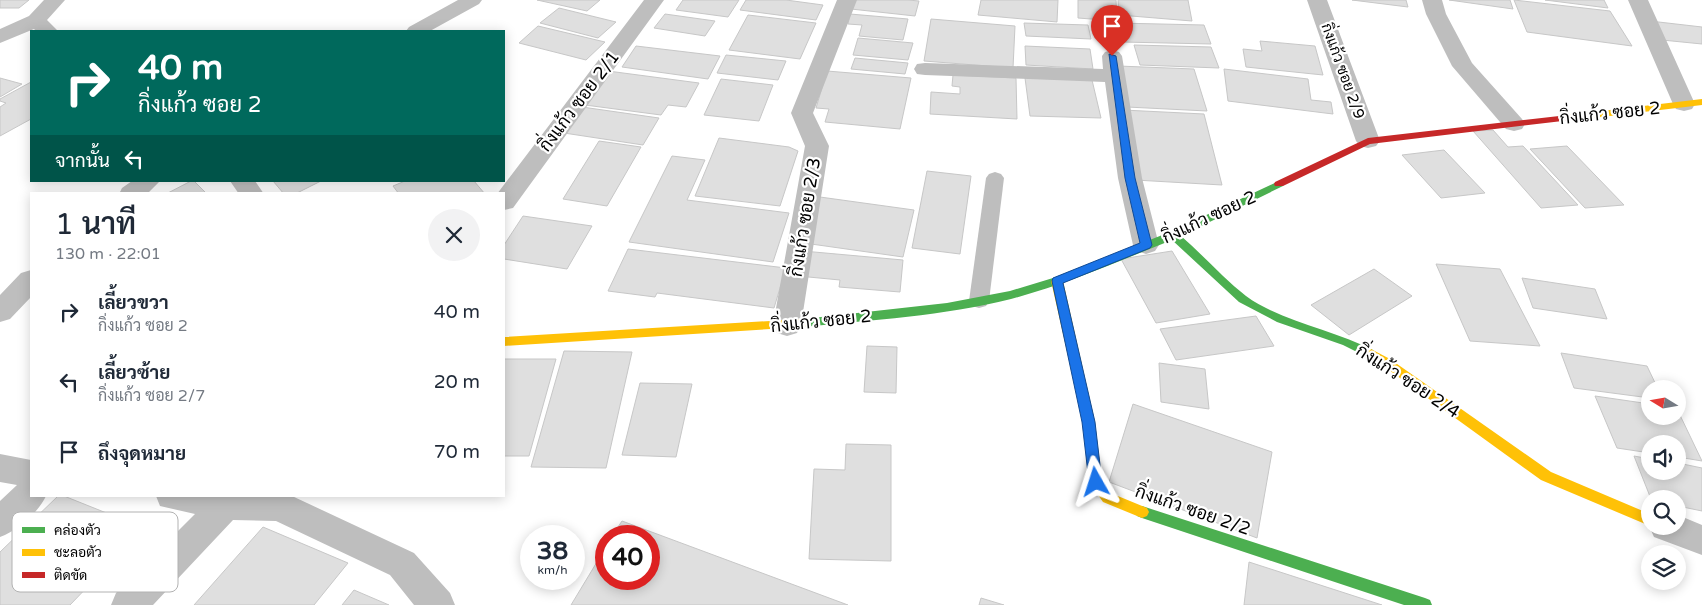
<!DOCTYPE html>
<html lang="th">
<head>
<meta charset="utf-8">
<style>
  body { margin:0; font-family:"Varela Round",Sarabun,sans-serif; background:#f2f2f3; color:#1f2937; height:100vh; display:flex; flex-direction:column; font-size:19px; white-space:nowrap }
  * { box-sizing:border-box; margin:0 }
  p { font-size:16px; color:#747a83 }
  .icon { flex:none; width:28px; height:28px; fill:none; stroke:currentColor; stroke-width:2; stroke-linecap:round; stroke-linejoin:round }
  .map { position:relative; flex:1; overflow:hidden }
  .details { position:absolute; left:30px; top:192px; width:475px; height:305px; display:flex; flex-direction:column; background:#fff; border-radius:0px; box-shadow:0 2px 12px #0003 }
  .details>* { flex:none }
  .top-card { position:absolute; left:30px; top:30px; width:475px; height:152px; border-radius:0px; box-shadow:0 2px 12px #0003; background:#00695c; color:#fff; overflow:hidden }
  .needle { width:32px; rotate:281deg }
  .tools { position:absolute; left:1641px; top:380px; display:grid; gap:10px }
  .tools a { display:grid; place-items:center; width:45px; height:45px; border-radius:50%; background:#fff; box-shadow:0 2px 12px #0003; font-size:25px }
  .speed { position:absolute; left:520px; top:525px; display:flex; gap:10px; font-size:25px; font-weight:700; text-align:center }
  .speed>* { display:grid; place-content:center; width:65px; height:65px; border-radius:50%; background:#fff; box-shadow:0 2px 12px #0003; line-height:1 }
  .speed small { font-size:12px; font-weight:400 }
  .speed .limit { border:8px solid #d22; background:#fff; color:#111 }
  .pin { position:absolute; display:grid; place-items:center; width:42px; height:42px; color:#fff; margin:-51px -21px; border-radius:50% 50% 50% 0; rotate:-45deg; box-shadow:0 0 5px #0007 }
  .pin .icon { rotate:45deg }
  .me { position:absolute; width:55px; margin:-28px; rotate:354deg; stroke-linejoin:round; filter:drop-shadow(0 0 4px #0008) }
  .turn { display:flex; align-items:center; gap:18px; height:105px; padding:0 25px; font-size:22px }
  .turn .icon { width:65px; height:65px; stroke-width:2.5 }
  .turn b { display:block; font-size:35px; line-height:42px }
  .then { display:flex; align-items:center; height:48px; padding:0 25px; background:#0003; gap:10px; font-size:19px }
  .round { display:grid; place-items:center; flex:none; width:52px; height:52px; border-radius:26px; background:#f2f2f3 }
  .headline { display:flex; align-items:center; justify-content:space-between; height:85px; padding:0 25px }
  h1 { font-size:30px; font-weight:600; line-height:38px }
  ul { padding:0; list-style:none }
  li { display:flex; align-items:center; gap:15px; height:70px; padding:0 25px }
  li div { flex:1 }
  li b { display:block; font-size:19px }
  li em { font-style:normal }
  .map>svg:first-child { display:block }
  .building { fill:#dfdfdf; stroke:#c7c7c7 }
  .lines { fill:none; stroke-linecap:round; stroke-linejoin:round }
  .lane { fill:#bebebe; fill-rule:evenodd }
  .street { fill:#bebebe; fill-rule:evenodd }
  .fast { fill:#4caf50; fill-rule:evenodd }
  .slow { fill:#ffc107; fill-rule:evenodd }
  .jam { fill:#c62828; fill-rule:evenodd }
  .route { fill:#1a73e8; stroke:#114b97 }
  .labels { text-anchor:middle; stroke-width:4.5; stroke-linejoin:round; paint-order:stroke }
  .far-street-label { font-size:15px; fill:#000; stroke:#fff }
  .street-label { font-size:18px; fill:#000; stroke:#fff }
  .key { fill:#fff; stroke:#b2b2b2; stroke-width:1 }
  .key-label { font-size:14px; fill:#000 }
</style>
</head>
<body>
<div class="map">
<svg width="1702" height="605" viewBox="0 0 1702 605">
  <rect width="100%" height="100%" fill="#fff"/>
  <path class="building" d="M0 0H29L19 8H0Z
    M537 0H600L587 11Z
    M683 0H739L728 17 676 10Z
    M746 0H786L823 5 816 20 740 10Z
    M855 0H908L919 1 915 16 851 9Z
    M981 0H1058L1057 22 978 15Z
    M1078 0H1116L1117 21 1078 18Z
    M1118 0H1188L1192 21 1119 15Z
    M1352 0H1406L1408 7Z
    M1449 0H1510L1513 9Z
    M1514 0 1610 11 1632 46 1527 32Z
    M1545 0H1604L1608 8Z
    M559 8 616 22 598 38 540 23Z
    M665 14 715 21 705 36 654 28Z
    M850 14 908 19 903 40 859 36 862 25 848 24Z
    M748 15 816 23 800 59 729 50Z
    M931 19 1015 26 1013 68 924 61Z
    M1650 21 1702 27V44L1662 40Z
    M1024 23 1088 25 1091 39 1026 36Z
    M1117 23 1204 25 1211 44 1122 42Z
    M538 26 605 42 586 60 519 43Z
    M858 38 913 43 908 60 853 55Z
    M1260 41 1315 46 1323 75 1246 67 1243 49 1262 51Z
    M1134 45 1211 47 1219 68 1140 65Z
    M636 46 720 56 708 79 622 67Z
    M1025 46 1090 49 1093 69 1026 65Z
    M726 55 786 61 778 80 717 73Z
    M855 58 908 63 905 74 851 69Z
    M1118 66 1194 69 1207 111 1127 107Z
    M1224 69 1308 79 1311 100 1331 102 1333 114 1228 101Z
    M608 71 699 83 686 107 668 105 661 115 585 105Z
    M827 71 911 78 900 129 825 122 829 109 816 108Z
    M953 75 1016 78 1017 119 930 114 931 92 960 94V87L952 86Z
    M0 78 22 84 0 97Z
    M1025 78 1092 80 1101 118 1030 116Z
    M721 79 773 85 759 121 704 115Z
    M31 82V119L0 136V107L6 103 0 101V99Z
    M582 107 659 118 643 145 564 133Z
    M1123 110 1204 114 1222 185 1135 180Z
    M1493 130 1508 147 1523 146 1578 205 1541 208 1473 131Z
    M719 138 789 147 798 151 780 206 695 196Z
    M599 141 641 147 607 206 563 199Z
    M1567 146 1624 205 1585 208 1530 149Z
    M1444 150 1485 193 1441 198 1402 155Z
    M672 156 705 160 687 200 789 213 773 262 629 242Z
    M927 171 971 176 960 254 912 248Z
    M191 181H194L207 194H166Z
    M273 181H321L295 194H284Z
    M405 181H474L485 194H399L393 186Z
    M820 197 914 210 903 257 804 243Z
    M523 216 592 226 567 269 504 259V245Z
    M628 249 786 268 774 308 657 293 655 297 608 291Z
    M803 251 903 260 900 292 839 287 840 280 798 276Z
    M1172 251 1210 314 1156 323 1121 259Z
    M1436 264 1500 269 1540 346 1470 341Z
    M1374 269 1412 296 1349 335 1311 305Z
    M1522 278 1595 289 1607 319 1533 308Z
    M1256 316 1274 346 1176 360 1160 329Z
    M867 346 897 347 896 393 864 392Z
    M564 351 632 352 606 468 531 467Z
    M1561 353 1647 366 1658 389H1650V398L1574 388Z
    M504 359H556L529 456H504Z
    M1159 363 1205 369 1209 409 1161 402Z
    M640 383 692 384 676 457 622 455Z
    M1595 396 1650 404V416H1678V411L1702 461 1678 457V444H1650V453L1617 448Z
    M1133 404 1272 452 1257 538 1109 482Z
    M846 444 891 445V561L809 559 814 469 845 470Z
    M1634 456 1650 459V471H1678V463L1702 468V511L1678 506V499H1651Z
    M58 496H64L144 528 70 605H0V552Z
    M622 521 848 605H571L606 547V579H649V536H612Z
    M263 527 348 563 314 605H194Z
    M1249 562 1382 605H1244Z
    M354 590 389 605H342Z
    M981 598 1004 605H979Z"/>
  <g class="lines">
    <path class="lane" d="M995 172 1001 174 1004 178 989 301 986 306 979 308 972 306 969 301 986 178 989 174Z"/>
    <path class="street" d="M44 0H65L47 20 58 31H36L34 29 0 43V29L29 16Z
      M458 0H482L479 4 430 31H406L409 27Z
      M644 0H664L513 208 504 210V194H497Z
      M837 0H857L813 113 829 146 801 325 797 333 787 336 777 333 773 325 805 146 791 113Z
      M1307 0H1327L1380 141 1376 146 1368 148 1360 146 1356 141Z
      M1422 0H1442L1446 14 1472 63 1522 119 1525 124 1522 129 1514 131 1506 129 1452 66 1426 14Z
      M1628 0H1648L1695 104 1692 109 1684 111 1676 109 1673 104Z
      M1112 50 1119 52 1122 56 1142 178 1159 245 1155 251 1146 254 1137 251 1133 245 1118 178 1105 82 925 75 917 74 914 69 917 64 925 63 1103 69 1102 56 1105 52Z
      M132 181H160L147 194H119L122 188Z
      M230 181H255L264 194H239Z
      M31 270V297L10 319 0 322V295L21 273Z
      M0 454 31 460V496H46C38 513 17 531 0 537V501L17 485 0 482Z
      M156 496H292L414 553 450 593 455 605H414L390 575 276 521 233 520 153 605H111L116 593 195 514 160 506Z
      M1678 515 1702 525V555L1654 537 1649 526 1650 524V526H1678Z"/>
    <path class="fast" d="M1279 181 1284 184 1283 186 1181 236C1203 255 1223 278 1246 296 1280 321 1334 330 1373 350L1375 353 1373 356H1365L1343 345 1277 322 1239 302 1172 240C1119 261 1067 284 1011 299 944 316 872 320 803 327L799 326 797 323 799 320 803 319 947 303 1010 291 1053 278 1170 232Z
      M1142 506 1425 598 1430 600 1432 605H1404L1142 518 1137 516 1135 512 1137 508Z"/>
    <path class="slow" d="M1702 99V105L1568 121 1563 118 1568 115Z
      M1057 277 1063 281 1095 422 1102 480 1113 494 1147 508 1149 512 1147 516 1142 518 1103 502 1089 482 1083 422 1051 281Z
      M803 319 807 320 809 323 807 326 803 327 504 346V337Z
      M1369 348 1390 359 1551 472 1650 514V526L1541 480 1382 365 1365 356 1363 353 1365 350Z"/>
    <path class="jam" d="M1568 115 1573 118 1571 120 1370 144 1283 186H1275L1274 184 1275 182 1368 138Z"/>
  </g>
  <path class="route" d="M1109 54 1116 56 1135 178 1152 245 1150 248 1063 283 1095 422 1102 482 1100 486 1096 488 1091 486 1089 482 1082 422 1052 281 1053 278 1140 243 1125 178Z"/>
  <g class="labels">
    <g class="far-street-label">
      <text transform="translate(1343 71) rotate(70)" y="5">กิ่งแก้ว ซอย 2/9</text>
    </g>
    <g class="street-label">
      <text transform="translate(579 101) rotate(-53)" y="6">กิ่งแก้ว ซอย 2/1</text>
      <text transform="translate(1610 113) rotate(-6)" y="6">กิ่งแก้ว ซอย 2</text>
      <text transform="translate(805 217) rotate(-81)" y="6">กิ่งแก้ว ซอย 2/3</text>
      <text transform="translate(1209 217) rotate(-25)" y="6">กิ่งแก้ว ซอย 2</text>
      <text transform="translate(821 321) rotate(-6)" y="6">กิ่งแก้ว ซอย 2</text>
      <text transform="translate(1408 381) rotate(33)" y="6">กิ่งแก้ว ซอย 2/4</text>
      <text transform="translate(1193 510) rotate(19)" y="6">กิ่งแก้ว ซอย 2/2</text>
    </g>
  </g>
  <rect x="12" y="512" width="166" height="80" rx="8" class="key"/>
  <rect x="22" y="527" width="23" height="6" fill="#4caf50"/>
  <rect x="22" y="549" width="23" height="7" fill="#ffc107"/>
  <rect x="22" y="572" width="23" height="6" fill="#c62828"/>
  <g class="key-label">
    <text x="54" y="535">คล่องตัว</text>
    <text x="54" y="557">ชะลอตัว</text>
    <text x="54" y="580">ติดขัด</text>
  </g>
</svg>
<div class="tools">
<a><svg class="needle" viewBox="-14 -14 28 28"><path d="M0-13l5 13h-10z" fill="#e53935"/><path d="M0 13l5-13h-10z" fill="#747a83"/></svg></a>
<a><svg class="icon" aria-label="sound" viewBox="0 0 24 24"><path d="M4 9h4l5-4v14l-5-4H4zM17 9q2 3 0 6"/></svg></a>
<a><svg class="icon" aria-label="search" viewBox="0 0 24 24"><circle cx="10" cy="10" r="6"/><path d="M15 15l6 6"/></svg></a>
<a><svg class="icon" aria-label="layers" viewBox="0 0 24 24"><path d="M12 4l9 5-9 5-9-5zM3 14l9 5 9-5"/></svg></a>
</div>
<div class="speed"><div>38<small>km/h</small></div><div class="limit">40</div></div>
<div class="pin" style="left:1112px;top:56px;background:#d93025"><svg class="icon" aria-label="arrive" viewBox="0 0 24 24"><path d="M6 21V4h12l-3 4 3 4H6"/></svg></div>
<svg class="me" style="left:1096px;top:482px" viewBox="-20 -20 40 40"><path d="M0-17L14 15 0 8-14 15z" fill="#1a73e8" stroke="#fff" stroke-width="4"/></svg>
<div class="top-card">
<div class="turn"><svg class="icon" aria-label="right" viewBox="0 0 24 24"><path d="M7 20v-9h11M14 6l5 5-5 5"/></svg><div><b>40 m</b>กิ่งแก้ว ซอย 2</div></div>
<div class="then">จากนั้น<svg class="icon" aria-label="left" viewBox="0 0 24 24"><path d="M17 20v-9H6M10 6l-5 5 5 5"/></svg></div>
</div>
<section class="details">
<div class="headline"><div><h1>1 นาที</h1><p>130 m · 22:01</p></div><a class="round"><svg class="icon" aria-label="close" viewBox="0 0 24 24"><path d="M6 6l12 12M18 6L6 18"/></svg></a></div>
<ul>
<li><svg class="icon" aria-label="right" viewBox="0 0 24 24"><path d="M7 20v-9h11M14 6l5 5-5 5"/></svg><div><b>เลี้ยวขวา</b><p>กิ่งแก้ว ซอย 2</p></div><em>40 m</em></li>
<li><svg class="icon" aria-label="left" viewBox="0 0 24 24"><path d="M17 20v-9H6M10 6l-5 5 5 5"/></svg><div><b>เลี้ยวซ้าย</b><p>กิ่งแก้ว ซอย 2/7</p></div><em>20 m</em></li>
<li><svg class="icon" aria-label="arrive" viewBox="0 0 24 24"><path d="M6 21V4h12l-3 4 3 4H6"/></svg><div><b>ถึงจุดหมาย</b></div><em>70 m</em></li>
</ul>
</section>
</div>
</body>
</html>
